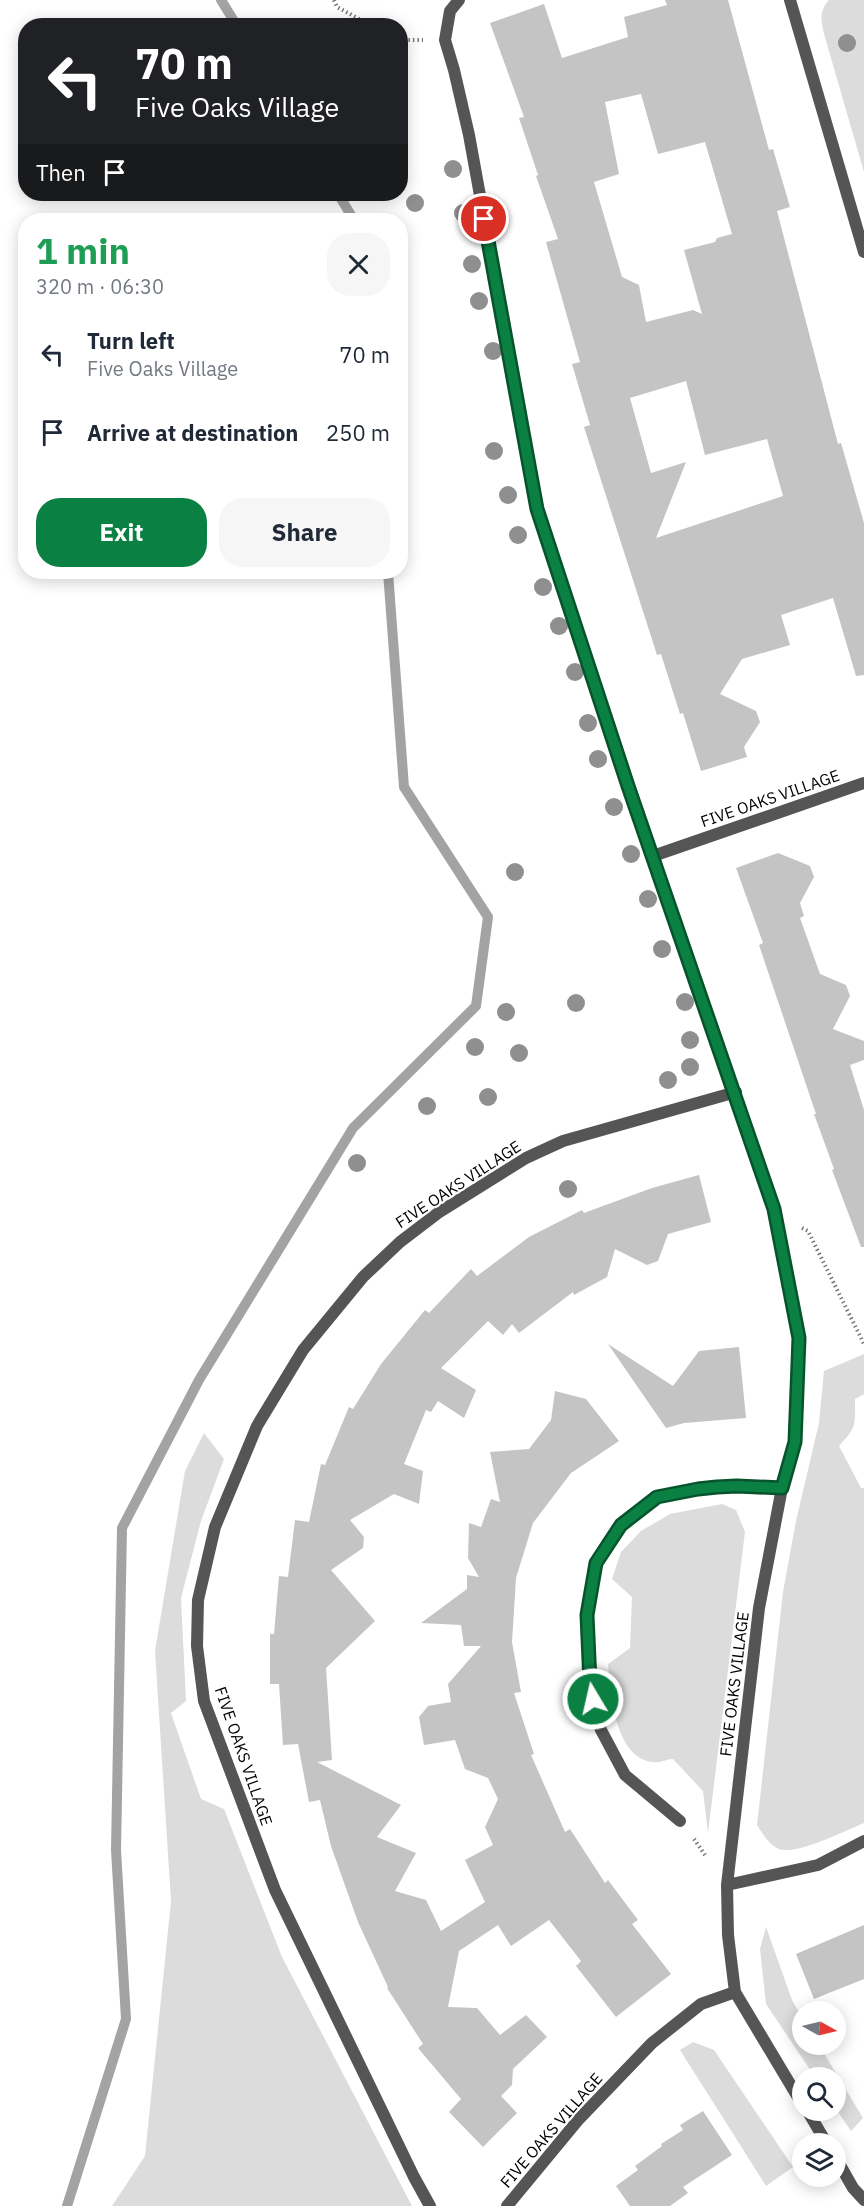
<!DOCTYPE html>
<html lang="en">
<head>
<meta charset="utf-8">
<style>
  body { margin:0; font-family:"IBM Plex Sans",sans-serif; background:#f6f6f7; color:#1f2937; height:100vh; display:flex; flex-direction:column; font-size:22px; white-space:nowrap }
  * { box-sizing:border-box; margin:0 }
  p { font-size:20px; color:#747a83 }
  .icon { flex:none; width:33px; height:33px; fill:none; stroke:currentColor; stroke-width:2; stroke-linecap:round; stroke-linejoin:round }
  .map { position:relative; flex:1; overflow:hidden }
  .sheet { position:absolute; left:18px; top:213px; width:390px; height:366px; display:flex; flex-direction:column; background:#fff; border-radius:24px; box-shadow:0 3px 15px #0003 }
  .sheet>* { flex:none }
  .top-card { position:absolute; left:18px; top:18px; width:390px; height:183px; border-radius:24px; box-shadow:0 3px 15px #0003; background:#202124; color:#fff; overflow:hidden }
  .needle { width:39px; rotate:98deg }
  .fabs { position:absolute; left:792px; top:2001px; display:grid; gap:12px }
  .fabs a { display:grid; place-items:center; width:54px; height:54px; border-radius:50%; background:#fff; box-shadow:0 3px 15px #0003; font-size:30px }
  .pin { position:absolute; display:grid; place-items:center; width:51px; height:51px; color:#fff; margin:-26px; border:3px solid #fff; border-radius:50%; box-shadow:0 2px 6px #0007 }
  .me { position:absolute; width:66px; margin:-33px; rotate:351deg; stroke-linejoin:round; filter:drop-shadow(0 0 4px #0008) }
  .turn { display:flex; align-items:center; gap:21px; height:126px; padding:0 18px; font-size:27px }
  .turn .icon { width:78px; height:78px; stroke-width:2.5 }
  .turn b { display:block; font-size:42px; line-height:51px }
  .then { display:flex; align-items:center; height:57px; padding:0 18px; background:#0003; gap:12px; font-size:22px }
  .round { display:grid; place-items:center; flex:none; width:63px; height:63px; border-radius:24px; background:#f6f6f7 }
  .headline { display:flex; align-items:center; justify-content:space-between; height:102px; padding:0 18px }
  h1 { font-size:36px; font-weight:700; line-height:45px; color:#1e9e55 }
  .primary-button { display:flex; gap:12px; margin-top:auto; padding:12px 18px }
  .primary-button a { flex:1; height:69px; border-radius:24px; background:#0b8043; color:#fff; font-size:24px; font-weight:700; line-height:69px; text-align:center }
  .primary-button a+a { background:#f6f6f7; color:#1f2937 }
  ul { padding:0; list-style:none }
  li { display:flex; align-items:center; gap:18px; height:78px; padding:0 18px }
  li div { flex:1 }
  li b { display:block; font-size:22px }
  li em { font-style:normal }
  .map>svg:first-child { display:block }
  .green { fill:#dcdcdc }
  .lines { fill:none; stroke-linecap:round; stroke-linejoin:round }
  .stream { stroke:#a3a3a3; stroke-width:10 }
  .building { fill:#c4c4c4; fill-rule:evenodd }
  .path { stroke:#777; stroke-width:4; stroke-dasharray:1.5 3; stroke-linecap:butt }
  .minor { stroke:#555; stroke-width:12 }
  .tree { fill:#8f8f8f }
  .route-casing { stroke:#07532c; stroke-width:15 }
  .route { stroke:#0b8043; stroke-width:10 }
  .labels { text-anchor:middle; stroke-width:4.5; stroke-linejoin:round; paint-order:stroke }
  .street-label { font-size:16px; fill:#000; stroke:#fff }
</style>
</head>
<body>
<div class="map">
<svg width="864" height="2206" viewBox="0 0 864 2206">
  <rect width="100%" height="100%" fill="#fff"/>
  <path class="green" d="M829 0H864V172L824 34C821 20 819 11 829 0Z
    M864 1354V1394L855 1399C855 1425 857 1427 839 1446L861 1488H864V1823C847 1830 795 1856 779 1849 768 1844 763 1834 757 1825L783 1592 796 1521 819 1423 824 1371Z
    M204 1433 224 1459 201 1521 181 1598 186 1701 171 1713 201 1799 224 1809 282 1957 412 2206H112L145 2156 171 1901 155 1651 185 1471Z
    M722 1504 736 1510 745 1532 708 1833 703 1791 673 1759C669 1759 664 1761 660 1762 615 1766 611 1695 608 1664L630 1648 632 1597 612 1579 621 1552 641 1531 670 1514Z
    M766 1927 792 2000 802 2017V2044L819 2045 863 2118 851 2131 836 2109V2078L815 2077 766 2004 760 1949Z
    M693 2042 714 2050 793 2167 766 2186 680 2050Z"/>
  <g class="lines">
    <path class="stream" d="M221 0 237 26
      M338 194 354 220
      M67 2206 126 2019 116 1850 122 1528 199 1380 353 1128 476 1006 488 917 404 787 388 572"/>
  </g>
  <path class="building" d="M665 0H728L769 150 773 149 790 207 777 211 838 444 841 443 864 523V675L856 676 833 598 781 615 790 645 742 659 720 694 756 711 760 722 744 747 747 757 701 771 683 713 680 714 661 654 657 655 584 427 590 425 572 364 580 362 546 242 558 239 536 176 538 175 519 118 524 117 490 23 544 4 562 58 628 37 624 17 667 5ZM641 94 658 154 705 142 732 234 717 238 715 242 684 250 702 314 693 310 646 322 639 285 622 277 594 182 619 174 605 102ZM686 381 705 455 767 439 783 496 656 538 686 462 651 473 630 398Z
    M778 853 810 866 814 877 800 903 804 916 800 918 820 974 846 985 850 996 833 1029 864 1041V1060L850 1065 864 1110V1247H861L832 1170 834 1169 814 1114H816L759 945 763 943 736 868Z
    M699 1175 711 1222 668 1234 658 1261 647 1265 615 1249 607 1277 574 1295 573 1292 519 1333 512 1324 503 1335 488 1321 441 1368 476 1390 464 1418 438 1401 431 1412 426 1410 404 1464 423 1471 419 1504 394 1494 350 1520 364 1537 363 1548 331 1570 375 1621 326 1668 332 1760 317 1762 401 1805 377 1837 416 1853 395 1891 426 1900 441 1931 485 1902 465 1860 493 1845 485 1827 498 1799 488 1778 465 1769 455 1740 424 1745 419 1717 428 1706 451 1702 448 1684 481 1646H464L461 1625 421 1623 467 1589V1575L479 1577 468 1558 469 1523 481 1527 491 1499 500 1502 490 1452 529 1449 551 1420 555 1391 586 1399 619 1441 571 1473 533 1523 516 1578 512 1642 521 1692 514 1693 534 1754 531 1755 565 1832 570 1829 605 1883 608 1880 638 1920 632 1924 671 1974 616 2017 576 1966 581 1961 549 1920 511 1946 498 1925 459 1951 448 2007 477 2008 500 2035 526 2015 547 2037 513 2069 512 2085 501 2096 517 2113 483 2147 449 2112 461 2099 418 2048 423 2044 387 1988 388 1987 358 1922 331 1846 320 1800 309 1802 298 1744 283 1745 279 1684H270V1634H274L279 1576 288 1577 295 1520 309 1522 321 1464 325 1465 349 1407 353 1409 381 1364 425 1310 429 1313 471 1269 477 1276 529 1237 582 1210 584 1213 652 1188Z
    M608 1344 673 1386 699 1351 739 1347 746 1418 684 1423 666 1428Z
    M864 1925V1979L814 1999 796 1954Z
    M703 2111 732 2155 683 2187 688 2193 670 2206H630L616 2186 638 2170 635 2166 662 2146 661 2144 683 2130 680 2125Z"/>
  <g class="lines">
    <path class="path" d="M334 0 337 7 372 26
      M400 37 407 40H423
      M802 1228 808 1231 864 1344
      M694 1839 705 1855"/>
    <path class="minor" d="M459 0 450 11 445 40 454 70 469 135 537 509 629 786 774 1209 799 1338 795 1442 782 1488 759 1608 727 1885 728 1935 735 1992
      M790 0 864 252
      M653 856 864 783
      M680 1821 625 1775 601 1730 589 1684 587 1615 596 1563 621 1525 657 1497 697 1489 737 1486 782 1488
      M727 1885 818 1865 864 1841
      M807 2110 827 2144
      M836 2158 853 2188 864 2200
      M430 2206 414 2177 275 1890 204 1701 197 1646 198 1600 215 1527 257 1426 303 1350 363 1277 400 1242 438 1213 526 1158 563 1141 736 1092
      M507 2206 579 2119 652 2043 701 2004 735 1992 802 2104"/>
  </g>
  <g class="tree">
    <circle cx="847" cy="43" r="9"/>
    <circle cx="453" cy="169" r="9"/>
    <circle cx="415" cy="203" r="9"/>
    <circle cx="463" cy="213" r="9"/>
    <circle cx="472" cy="264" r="9"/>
    <circle cx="479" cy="301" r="9"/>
    <circle cx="493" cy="351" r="9"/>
    <circle cx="494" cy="451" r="9"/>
    <circle cx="508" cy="495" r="9"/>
    <circle cx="518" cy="535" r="9"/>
    <circle cx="543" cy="587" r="9"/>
    <circle cx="559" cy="626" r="9"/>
    <circle cx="575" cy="672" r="9"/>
    <circle cx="588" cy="723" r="9"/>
    <circle cx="598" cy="759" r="9"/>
    <circle cx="614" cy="807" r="9"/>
    <circle cx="631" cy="854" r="9"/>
    <circle cx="515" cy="872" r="9"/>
    <circle cx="648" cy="899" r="9"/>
    <circle cx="662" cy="949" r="9"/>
    <circle cx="685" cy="1002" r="9"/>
    <circle cx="576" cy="1003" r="9"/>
    <circle cx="506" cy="1012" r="9"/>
    <circle cx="690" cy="1040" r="9"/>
    <circle cx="475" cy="1047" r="9"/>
    <circle cx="519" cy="1053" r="9"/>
    <circle cx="690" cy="1067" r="9"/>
    <circle cx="668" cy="1080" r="9"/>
    <circle cx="488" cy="1097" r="9"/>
    <circle cx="427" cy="1106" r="9"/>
    <circle cx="357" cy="1163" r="9"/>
    <circle cx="568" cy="1189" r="9"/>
  </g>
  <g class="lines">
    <defs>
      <path id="route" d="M484 219 537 509 628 786 774 1209 799 1338 795 1442 782 1488 737 1486 717 1487 698 1489 657 1497 621 1525 596 1563 587 1615 590 1683 593 1699"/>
    </defs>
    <use href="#route" class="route-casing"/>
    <use href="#route" class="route"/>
  </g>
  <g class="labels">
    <g class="street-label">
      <text transform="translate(770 798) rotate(-19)" y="6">FIVE OAKS VILLAGE</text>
      <text transform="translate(458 1184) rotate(-33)" y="6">FIVE OAKS VILLAGE</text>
      <text transform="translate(734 1684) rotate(-83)" y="6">FIVE OAKS VILLAGE</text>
      <text transform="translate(244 1756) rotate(71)" y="6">FIVE OAKS VILLAGE</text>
      <text transform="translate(551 2130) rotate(-49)" y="6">FIVE OAKS VILLAGE</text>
    </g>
  </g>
</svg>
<div class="fabs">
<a><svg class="needle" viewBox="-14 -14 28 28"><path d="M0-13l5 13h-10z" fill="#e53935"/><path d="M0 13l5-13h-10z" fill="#747a83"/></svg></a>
<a><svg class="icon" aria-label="search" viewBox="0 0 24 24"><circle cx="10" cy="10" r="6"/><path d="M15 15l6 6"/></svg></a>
<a><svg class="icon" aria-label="layers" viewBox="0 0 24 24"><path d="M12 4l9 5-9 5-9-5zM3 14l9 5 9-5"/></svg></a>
</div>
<div class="pin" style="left:484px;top:219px;background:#d93025"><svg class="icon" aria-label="arrive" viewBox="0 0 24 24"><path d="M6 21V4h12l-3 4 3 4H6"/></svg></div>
<svg class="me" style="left:593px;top:1699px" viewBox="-20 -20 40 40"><circle r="17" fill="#0b8043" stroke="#fff" stroke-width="3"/><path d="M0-11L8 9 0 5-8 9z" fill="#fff"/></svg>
<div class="top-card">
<div class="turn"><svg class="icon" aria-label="left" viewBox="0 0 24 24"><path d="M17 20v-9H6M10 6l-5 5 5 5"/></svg><div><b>70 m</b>Five Oaks Village</div></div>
<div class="then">Then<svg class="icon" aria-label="arrive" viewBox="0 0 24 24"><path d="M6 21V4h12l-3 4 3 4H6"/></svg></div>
</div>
<section class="sheet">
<div class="headline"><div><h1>1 min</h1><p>320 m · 06:30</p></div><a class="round"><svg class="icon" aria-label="close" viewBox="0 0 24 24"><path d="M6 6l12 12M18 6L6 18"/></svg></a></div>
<ul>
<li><svg class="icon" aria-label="left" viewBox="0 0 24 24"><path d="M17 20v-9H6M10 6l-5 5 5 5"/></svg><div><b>Turn left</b><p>Five Oaks Village</p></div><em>70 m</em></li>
<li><svg class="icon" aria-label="arrive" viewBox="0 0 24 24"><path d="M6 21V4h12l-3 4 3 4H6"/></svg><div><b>Arrive at destination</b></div><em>250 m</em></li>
</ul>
<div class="primary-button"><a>Exit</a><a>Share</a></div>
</section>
</div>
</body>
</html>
